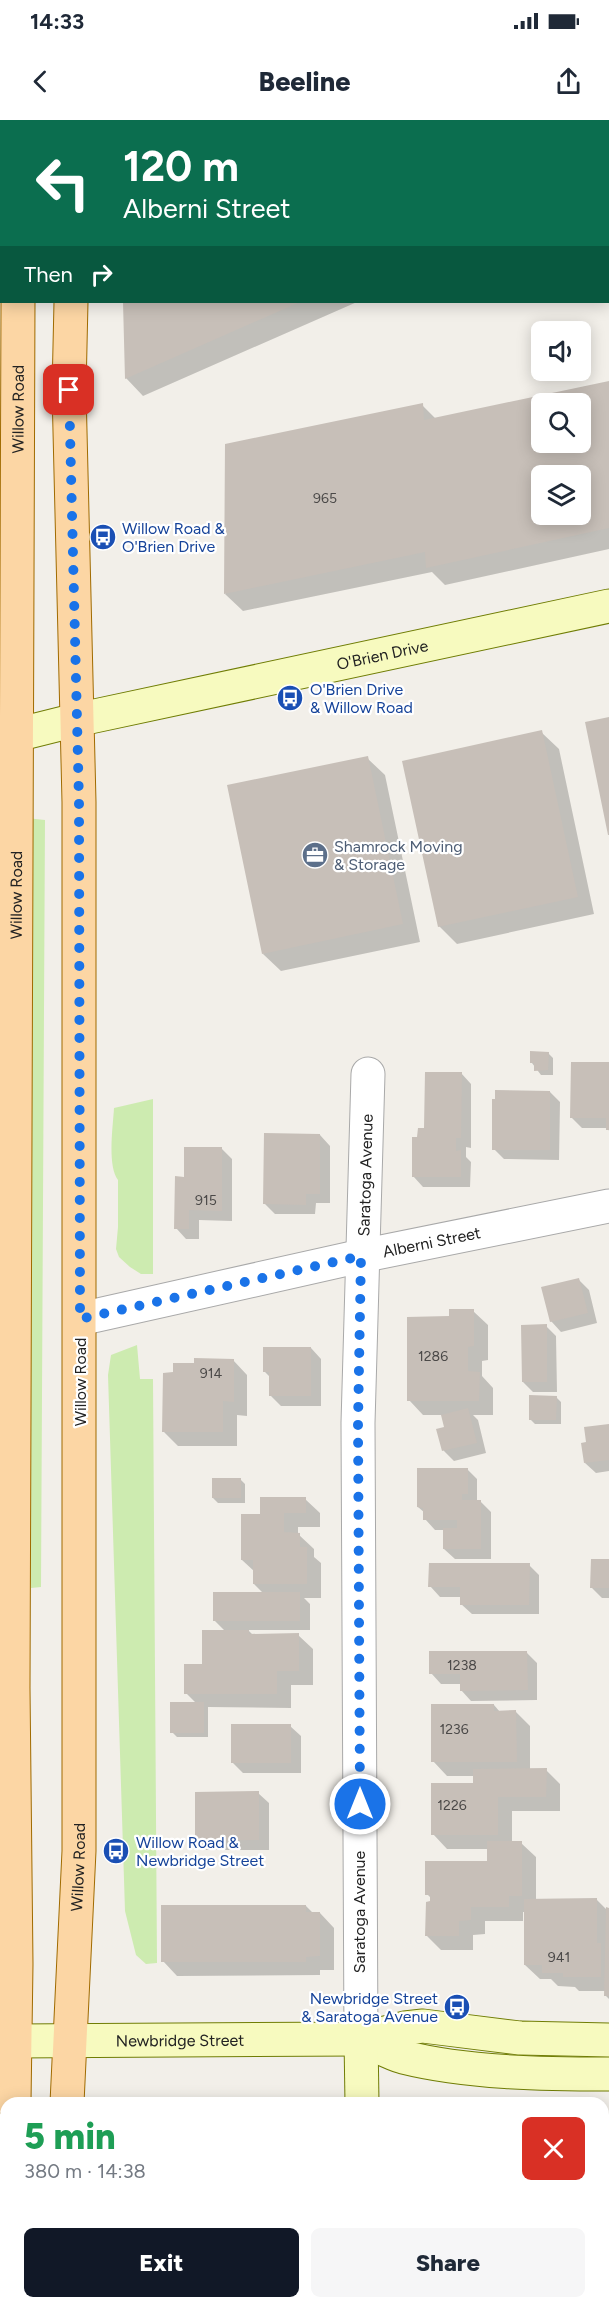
<!DOCTYPE html>
<html lang="en">
<head>
<meta charset="utf-8">
<style>
  body { margin:0; font-family:Figtree,sans-serif; background:#f6f6f7; color:#1f2937; height:100vh; display:flex; flex-direction:column; font-size:22px; white-space:nowrap }
  * { box-sizing:border-box; margin:0 }
  p { font-size:20px; color:#747a83 }
  .icon { flex:none; width:33px; height:33px; fill:none; stroke:currentColor; stroke-width:2; stroke-linecap:round; stroke-linejoin:round }
  .map { position:relative; flex:1; overflow:hidden }
  .panel { position:absolute; left:0px; top:1977px; width:609px; height:212px; display:flex; flex-direction:column; background:#fff; border-radius:18px 18px 0 0; box-shadow:0 3px 15px #0003 }
  .panel>* { flex:none }
  .top-card { position:absolute; left:0px; top:0px; width:609px; height:183px; box-shadow:0 3px 15px #0003; background:#0b6e4f; color:#fff; overflow:hidden }
  .fabs { position:absolute; left:531px; top:201px; display:grid; gap:12px }
  .fabs a { display:grid; place-items:center; width:60px; height:60px; border-radius:9px; background:#fff; box-shadow:0 3px 15px #0003; font-size:30px }
  .pin { position:absolute; display:grid; place-items:center; width:51px; height:51px; color:#fff; margin:-26px; border-radius:12px; box-shadow:0 3px 9px #0006 }
  .me { position:absolute; width:66px; margin:-33px; rotate:0deg; stroke-linejoin:round; filter:drop-shadow(0 0 4px #0008) }
  .turn { display:flex; align-items:center; gap:21px; height:126px; padding:0 24px; font-size:27px }
  .turn .icon { width:78px; height:78px; stroke-width:2.5 }
  .turn b { display:block; font-size:42px; line-height:51px }
  .then { display:flex; align-items:center; height:57px; padding:0 24px; background:#0003; gap:12px; font-size:22px }
  .round { display:grid; place-items:center; flex:none; width:63px; height:63px; border-radius:9px; background:#f6f6f7 }
  .summary { display:flex; align-items:center; justify-content:space-between; height:102px; padding:0 24px }
  h1 { font-size:36px; font-weight:800; line-height:45px; color:#1e9e55 }
  .primary-button { display:flex; gap:12px; margin-top:auto; padding:12px 24px }
  .primary-button a { flex:1; height:69px; border-radius:9px; background:#111827; color:#fff; font-size:24px; font-weight:800; line-height:69px; text-align:center }
  .primary-button a+a { background:#f6f6f7; color:#1f2937 }
  .status { display:flex; justify-content:space-between; align-items:center; height:42px; padding:0 30px; background:#fff; direction:ltr }
  .status svg { height:16px; fill:currentColor }
  header { display:flex; justify-content:space-between; align-items:center; height:78px; padding:0 24px; background:#fff; font-size:27px; font-weight:800 }
  .map>svg:first-child { display:block }
  .grass { fill:#cdebb0 }
  .shadow { fill:#0003; fill-rule:evenodd }
  .building { fill:#c7bfb8; fill-rule:evenodd }
  .lines { fill:none; stroke-linecap:round; stroke-linejoin:round }
  .street-casing { stroke:#a9a9a9; stroke-width:35 }
  .secondary-casing { stroke:#707d05; stroke-width:35 }
  .primary-casing { stroke:#a06b00; stroke-width:35 }
  .street { stroke:#fff; stroke-width:33 }
  .secondary { stroke:#f7fabf; stroke-width:33 }
  .primary { stroke:#fcd6a4; stroke-width:33 }
  .route { stroke:#1a73e8; stroke-width:10; stroke-dasharray:0 18 }
  .labels { text-anchor:middle; stroke-width:4.5; stroke-linejoin:round; paint-order:stroke }
  .number-label { font-size:14px; fill:#4b4948 }
  .street-label { font-size:16px; fill:#222; stroke:#fff }
  .transit-label { font-size:16px; fill:#164399; stroke:#fff; text-anchor:start }
  .service-label { font-size:16px; fill:#4e5e75; stroke:#fff; text-anchor:start }
</style>
</head>
<body>
<div class="status"><b>14:33</b><svg viewBox="0 0 49 12"><path d="M0 12V9h3v3zM5 12V6h3v6zM10 12V3h3v9zM15 12V0h3v12zM26 1h20v11H26zM47 4h2v5h-2z"/></svg></div>
<header><svg class="icon" aria-label="back" viewBox="0 0 24 24"><path d="M15 5l-7 7 7 7"/></svg>Beeline<svg class="icon" aria-label="share" viewBox="0 0 24 24"><path d="M12 15V3M7 8l5-5 5 5M5 13v7h14v-7"/></svg></header>
<div class="map">
<svg width="609" height="2188" viewBox="0 0 609 2188">
  <rect width="100%" height="100%" fill="#f2efe9"/>
  <path class="grass" d="M26 698 45 700 41 1467 31 1468 29 1457Z
    M153 979V1154H141L130 1147 119 1137 116 1129 118 1107V1060C107 1045 113 1007 114 988Z
    M137 1225 140 1259H153L157 1843 146 1844 136 1835 125 1791 108 1255 111 1235Z"/>
  <path class="shadow" d="M358 0H609V109L608 110V2H355Z
    M124 182H357L143 276 126 258Z
    M609 262V429L445 465 432 452 243 491 225 474 422 285 436 299ZM542 284H580V322H542ZM542 356H580V394H542Z
    M541 612 559 629 594 794 457 824 439 806Z
    M367 638 385 655 420 822 281 851 263 834Z
    M548 933 553 938V955H541L532 943Z
    M609 944V1011L608 1008H582L571 997Z
    M461 953 471 964V1028L466 1027V1037L471 1042 470 1067H423L413 1056 419 1018Z
    M550 972 560 982 559 1040 504 1039 494 1029Z
    M320 1015 330 1026V1083H316L315 1094H275L265 1084Z
    M222 1029 232 1039V1101L199 1100V1119H186L176 1108 186 1058Z
    M578 1159 589 1170 597 1203 561 1212 551 1201Z
    M473 1191 488 1205V1240L482 1241V1256L493 1268V1295H473L478 1300 486 1333 454 1341 444 1331 438 1310 446 1308 443 1295H423L409 1280 451 1198Z
    M546 1206 556 1216 557 1272H533L523 1262Z
    M311 1228 321 1239V1286H281L271 1276V1258L265 1252Z
    M233 1240 247 1255V1296L237 1295V1326H178L164 1312 174 1254 195 1244Z
    M556 1277 561 1282V1304H535L530 1299Z
    M609 1305V1351L596 1353 585 1343Z
    M467 1349 477 1359V1381H480L491 1392V1439H455L444 1429V1410H435L425 1399V1393L418 1387Z
    M240 1359 245 1364V1383H218L213 1378Z
    M305 1379 320 1393V1407H298V1414L314 1429V1437L321 1443V1478H304L310 1484V1510H248L253 1515H298L313 1529V1565H291V1588L208 1587V1617H177L172 1612 196 1583 186 1573 225 1511 214 1500 264 1474 254 1464 255 1452 242 1440 261 1396Z
    M609 1440V1478H602L592 1468Z
    M529 1445 539 1455V1494H472L461 1484V1477H440L430 1466Z
    M527 1533 537 1543V1580L471 1581 461 1570V1564H441L431 1553Z
    M494 1585 500 1592H516L530 1606V1650H546L560 1664V1691H512V1723H521L536 1737V1780H597L606 1789H609V1879L605 1875V1871H579L575 1867 558 1866 551 1859H540L525 1845 526 1792H523V1801H485V1814L473 1815V1830H441L427 1816 432 1783V1779L427 1774 489 1742 488 1729H447L433 1714 475 1664V1656H447L433 1641Z
    M290 1606 301 1616V1653H243L232 1642Z
    M258 1673 269 1683V1730H206L196 1720Z
    M306 1786 313 1793H320L334 1808V1850H320V1855L177 1856 163 1841Z
    M603 2014H609V2107H603Z
    M201 2182H304V2188H201Z
    M428 2182H528L533 2188H428Z"/>
  <path class="building" d="M123 182H300L125 259Z
    M609 261V408L426 448 425 432 224 474 225 324 423 283 424 300ZM542 284H580V322H542ZM542 356H580V394H542Z
    M609 597V715H608L585 602Z
    M542 610 578 777 438 807 402 641Z
    M368 636 403 804 262 834 227 665Z
    M530 931 549 932 548 950 534 951V943H530Z
    M571 942H609V1010H606V998H570Z
    M425 952H462L461 1018H456V1031L461 1030V1057H412V1017H417L418 1008H424Z
    M495 970 550 971V1030H492V979H495Z
    M264 1013 320 1014V1074H306V1085L263 1084Z
    M184 1027H222V1091L189 1090V1109H174L175 1056 184 1057Z
    M579 1158 588 1193 550 1202 541 1167Z
    M449 1189H474V1226L468 1227V1251L480 1252 479 1281H407V1197L449 1196Z
    M547 1204V1262H522L521 1205Z
    M263 1227H311V1276H269V1252H263Z
    M194 1238 234 1239V1282L223 1281V1312H162L163 1253 173 1252V1243H194Z
    M529 1275 557 1276 556 1300H529Z
    M468 1288 477 1323 442 1331 436 1309 444 1307 441 1295Z
    M609 1304V1340L584 1343 581 1323 586 1322 584 1307Z
    M417 1348H468V1374H462V1380H481V1429H443V1408H457V1400H423V1388L417 1387Z
    M212 1358H241V1378H212Z
    M260 1377H306V1393H284V1412L300 1413V1427H307V1464H253V1440H241V1394H260Z
    M591 1439H609V1468H590Z
    M429 1443H530L529 1485H460V1467H428Z
    M213 1472H300V1501H213Z
    M202 1510H249V1514L299 1513V1551H277V1574H184V1544H202Z
    M429 1531H527L528 1570 460 1571V1554H429Z
    M170 1582H204V1613H170Z
    M431 1584H494V1591L516 1590 517 1642H431Z
    M231 1604H291V1643H231Z
    M547 1648 546 1677H498V1715H431V1663H473V1649Z
    M259 1671V1720L195 1721V1672Z
    M487 1721H522V1776H509V1787H471V1800L459 1801V1816H425L426 1782 430 1781V1775H425V1741H487Z
    M597 1778V1823H601V1857H563V1853H542V1845H524V1779Z
    M161 1785H306V1792H320V1836L306 1837V1842H161Z
    M606 1787 609 1788V1876H604Z
    M603 2013H609V2093H603Z
    M603 2179H609V2188H600V2182H603Z
    M200 2182H290V2188H200Z
    M427 2182H524V2188H427Z"/>
  <g class="lines">
    <defs>
      <g id="street">
        <path d="M0 56 2 55"/>
        <path d="M0 129H2"/>
        <path id="s1" d="M80 1199 361 1136 609 1086"/>
        <path id="s2" d="M361 1919 358 1303 368 954"/>
      </g>
      <g id="secondary">
        <path id="s3" d="M16 615 76 600 609 486"/>
        <path d="M361 1919C374 1924 389 1933 403 1937 467 1953 543 1954 609 1954"/>
        <path d="M361 1919 362 1983"/>
        <path id="s4" d="M15 1921 361 1919 405 1908 423 1906 520 1918 609 1920"/>
        <path d="M362 2182V2188"/>
      </g>
      <g id="primary">
        <path d="M11 2V0"/>
        <path d="M72 2V0"/>
        <path id="s5" d="M14 1983 16 1844 13 1568 18 182"/>
        <path id="s6" d="M67 1983 79 1731V682L69 270 71 182"/>
        <path d="M8 2188V2182"/>
        <path d="M63 2188V2182"/>
      </g>
    </defs>
    <use href="#street" class="street-casing"/>
    <use href="#secondary" class="secondary-casing"/>
    <use href="#primary" class="primary-casing"/>
    <use href="#street" class="street"/>
    <use href="#secondary" class="secondary"/>
    <use href="#primary" class="primary"/>
  </g>
  <g class="lines">
    <path class="route" d="M69 270 79 682 80 1199 361 1136 358 1303 360 1684"/>
  </g>
  <defs>
    <symbol id="bus-disc" viewBox="-11 -11 22 22"><circle r="9.5" fill="#1a4fb4" stroke="#fff"/><path d="M-5-6H5V4H4V6H2V4H-2V6H-4V4H-5ZM-3.5-4V0h7V-4ZM-3.5 1.2v1.5H-2V1.2ZM2 1.2v1.5H3.5V1.2Z" fill="#fff"/></symbol>
    <symbol id="office-disc" viewBox="-11 -11 22 22"><circle r="9.5" fill="#5c6f8a" stroke="#fff"/><path d="M-6-3h4V-5.5h4V-3h4V5H-6ZM-1-4.5V-3h2v-1.5ZM-6 0V1H6V0Z" fill="#fff"/></symbol>
  </defs>
  <g fill-rule="evenodd">
    <use href="#bus-disc" x="88" y="402" width="30" height="30"/>
    <use href="#bus-disc" x="275" y="563" width="30" height="30"/>
    <use href="#office-disc" x="300" y="720" width="30" height="30"/>
    <use href="#bus-disc" x="101" y="1716" width="30" height="30"/>
    <use href="#bus-disc" x="442" y="1872" width="30" height="30"/>
  </g>
  <g class="labels">
    <g class="number-label">
      <text x="325" y="383">965</text>
      <text x="206" y="1085">915</text>
      <text x="433" y="1241">1286</text>
      <text x="211" y="1258">914</text>
      <text x="462" y="1550">1238</text>
      <text x="454" y="1614">1236</text>
      <text x="452" y="1690">1226</text>
      <text x="559" y="1842">941</text>
    </g>
    <g class="street-label">
      <text dy="6" stroke="none"><textPath href="#s5" startOffset="1694">Willow Road</textPath></text>
      <text dy="6" stroke="none"><textPath href="#s3" startOffset="375">O'Brien Drive</textPath></text>
      <text dy="6" stroke="none"><textPath href="#s5" startOffset="1208">Willow Road</textPath></text>
      <text dy="6" stroke="none"><textPath href="#s2" startOffset="864">Saratoga Avenue</textPath></text>
      <text dy="6" stroke="none"><textPath href="#s1" startOffset="360">Alberni Street</textPath></text>
      <text transform="translate(80 1262) rotate(-90)" y="6">Willow Road</text>
      <text dy="6" stroke="none"><textPath href="#s6" startOffset="236">Willow Road</textPath></text>
      <text transform="translate(359 1792) rotate(-90)" y="6">Saratoga Avenue</text>
      <text dy="6" stroke="none"><textPath href="#s4" startOffset="165">Newbridge Street</textPath></text>
    </g>
    <g class="transit-label">
      <text x="122" y="414">Willow Road &amp;<tspan x="122" dy="18">O'Brien Drive</tspan></text>
      <text x="310" y="575">O'Brien Drive<tspan x="310" dy="18">&amp; Willow Road</tspan></text>
      <text x="136" y="1728">Willow Road &amp;<tspan x="136" dy="18">Newbridge Street</tspan></text>
      <text x="438" y="1884" text-anchor="end">Newbridge Street<tspan x="438" dy="18">&amp; Saratoga Avenue</tspan></text>
    </g>
    <g class="service-label">
      <text x="334" y="732">Shamrock Moving<tspan x="334" dy="18">&amp; Storage</tspan></text>
    </g>
  </g>
</svg>
<div class="fabs">
<a><svg class="icon" aria-label="sound" viewBox="0 0 24 24"><path d="M4 9h4l5-4v14l-5-4H4zM17 9q2 3 0 6"/></svg></a>
<a><svg class="icon" aria-label="search" viewBox="0 0 24 24"><circle cx="10" cy="10" r="6"/><path d="M15 15l6 6"/></svg></a>
<a><svg class="icon" aria-label="layers" viewBox="0 0 24 24"><path d="M12 4l9 5-9 5-9-5zM3 14l9 5 9-5"/></svg></a>
</div>
<div class="pin" style="left:69px;top:270px;background:#d93025"><svg class="icon" aria-label="arrive" viewBox="0 0 24 24"><path d="M6 21V4h12l-3 4 3 4H6"/></svg></div>
<svg class="me" style="left:360px;top:1684px" viewBox="-20 -20 40 40"><circle r="17" fill="#1a73e8" stroke="#fff" stroke-width="3"/><path d="M0-11L8 9 0 5-8 9z" fill="#fff"/></svg>
<div class="top-card">
<div class="turn"><svg class="icon" aria-label="left" viewBox="0 0 24 24"><path d="M17 20v-9H6M10 6l-5 5 5 5"/></svg><div><b>120 m</b>Alberni Street</div></div>
<div class="then">Then<svg class="icon" aria-label="right" viewBox="0 0 24 24"><path d="M7 20v-9h11M14 6l5 5-5 5"/></svg></div>
</div>
<section class="panel">
<div class="summary"><div><h1>5 min</h1><p>380 m · 14:38</p></div><a class="round" style="background:#d93025;color:#fff"><svg class="icon" aria-label="close" viewBox="0 0 24 24"><path d="M6 6l12 12M18 6L6 18"/></svg></a></div>
<div class="primary-button"><a>Exit</a><a>Share</a></div>
</section>
</div>
</body>
</html>
